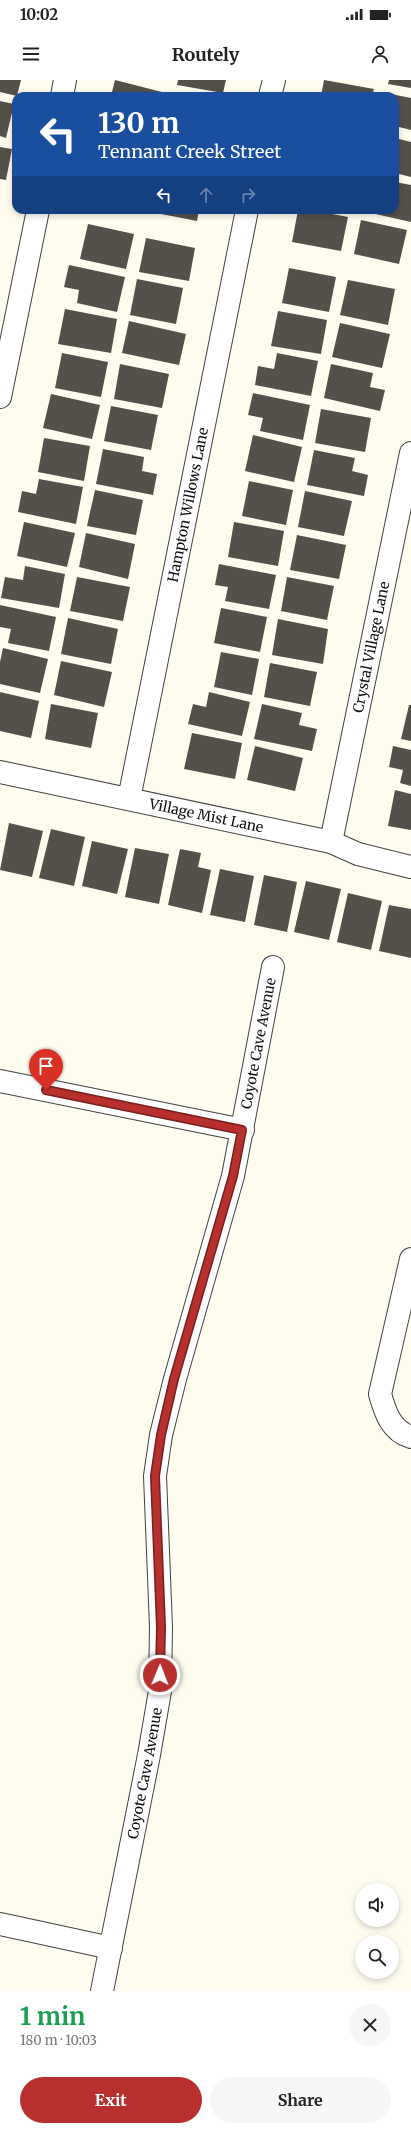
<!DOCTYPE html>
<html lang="en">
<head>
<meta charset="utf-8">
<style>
  body { margin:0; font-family:Merriweather,serif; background:#f6f6f6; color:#222; height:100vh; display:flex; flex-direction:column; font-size:15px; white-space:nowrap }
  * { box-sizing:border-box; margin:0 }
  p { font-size:13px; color:#767676 }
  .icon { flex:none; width:22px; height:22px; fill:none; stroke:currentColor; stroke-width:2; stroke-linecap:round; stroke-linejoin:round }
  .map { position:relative; height:1911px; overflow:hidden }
  .drawer { display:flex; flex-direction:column; background:#fff; flex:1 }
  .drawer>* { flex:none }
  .top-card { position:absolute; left:12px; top:12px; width:387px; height:122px; border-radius:12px; box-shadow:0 2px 6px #0003; background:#1a4fa0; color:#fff; overflow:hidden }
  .buttons { position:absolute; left:355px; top:1803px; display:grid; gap:8px }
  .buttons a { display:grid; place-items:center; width:44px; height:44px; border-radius:50%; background:#fff; box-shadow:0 2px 6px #0003; font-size:20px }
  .pin { position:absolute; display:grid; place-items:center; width:34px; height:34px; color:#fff; margin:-41px -17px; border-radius:50% 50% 50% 0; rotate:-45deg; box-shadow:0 0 4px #0007 }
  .pin .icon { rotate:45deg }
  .me { position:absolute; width:44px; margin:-22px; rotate:1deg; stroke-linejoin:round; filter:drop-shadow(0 0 3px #0008) }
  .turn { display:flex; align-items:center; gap:14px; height:84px; padding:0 20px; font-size:18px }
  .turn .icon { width:52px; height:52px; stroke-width:2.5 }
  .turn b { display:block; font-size:28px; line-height:34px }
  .lanes { display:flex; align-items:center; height:38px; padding:0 20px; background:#0003; justify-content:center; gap:20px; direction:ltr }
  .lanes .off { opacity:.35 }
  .round { display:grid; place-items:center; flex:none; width:42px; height:42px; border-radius:21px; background:#f6f6f6 }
  .headline { display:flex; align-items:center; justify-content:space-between; height:68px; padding:0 20px }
  h1 { font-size:24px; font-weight:700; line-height:30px; color:#1e9e55 }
  .button { display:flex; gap:8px; margin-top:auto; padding:8px 20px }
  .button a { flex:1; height:46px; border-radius:24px; background:#b7302d; color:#fff; font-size:16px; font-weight:700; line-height:46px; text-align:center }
  .button a+a { background:#f6f6f6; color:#222 }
  .status { display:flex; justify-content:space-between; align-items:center; height:28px; padding:0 20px; background:#fff; direction:ltr }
  .status svg { height:11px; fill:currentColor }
  header { display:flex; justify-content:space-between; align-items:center; height:52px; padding:0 20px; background:#fff; font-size:18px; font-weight:700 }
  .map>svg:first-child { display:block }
  .building { fill:#56504b }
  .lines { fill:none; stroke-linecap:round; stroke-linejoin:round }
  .minor-casing { stroke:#414141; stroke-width:24 }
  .minor { stroke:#fff; stroke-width:22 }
  .route-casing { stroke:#771f1d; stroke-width:10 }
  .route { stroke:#b7302d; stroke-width:7 }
  .labels { text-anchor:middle; stroke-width:4; stroke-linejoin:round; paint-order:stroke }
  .street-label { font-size:14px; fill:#0e0e0e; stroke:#fff }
</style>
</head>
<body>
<div class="status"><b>10:02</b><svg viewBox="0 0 49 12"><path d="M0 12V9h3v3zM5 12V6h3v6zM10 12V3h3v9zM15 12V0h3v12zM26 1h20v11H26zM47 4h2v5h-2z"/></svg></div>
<header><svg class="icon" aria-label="menu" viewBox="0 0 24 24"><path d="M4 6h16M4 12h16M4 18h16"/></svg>Routely<svg class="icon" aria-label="person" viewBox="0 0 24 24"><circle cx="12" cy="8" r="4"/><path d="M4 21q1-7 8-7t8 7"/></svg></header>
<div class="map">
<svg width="411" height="1911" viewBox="0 0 411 1911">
  <rect width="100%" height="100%" fill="#fefcef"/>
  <path class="building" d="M0 0H21L17 16 0 12Z
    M115 0 162 12 161 16H111Z
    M178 0H226L223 13 177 5Z
    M324 0 374 9 372 16H321Z
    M389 0H411V8L388 4Z
    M176 12 190 15V16H175Z
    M386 13 411 18V50L395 46V16H386Z
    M0 21 14 24 6 58 0 56Z
    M395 58 411 62V97L395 93Z
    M0 67 12 69 6 100 0 99Z
    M395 102 411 105V142L362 131 395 130Z
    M151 130H199L197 141 151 132Z
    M298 130H311L348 137 341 171 292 162Z
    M361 140 407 150 399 184 354 174Z
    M88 144 134 154 126 189 80 179Z
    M146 158 195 168 189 201 139 192Z
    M69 185 125 197 117 232 77 223 79 210 64 207Z
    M289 188 336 197 329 232 282 223Z
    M137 199 183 208 176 244 130 235Z
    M348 200 395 209 388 245 340 235Z
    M65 229 117 239 111 273 58 264Z
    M278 231 327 240 321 274 271 266Z
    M129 241 186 254 179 285 122 273Z
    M340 243 390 254 382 288 332 277Z
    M62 273 108 282 101 317 55 308Z
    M277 273 318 281 311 316 255 305 258 286 274 289Z
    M120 284 169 294 162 328 114 319Z
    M331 284 373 293 370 307 385 310 380 331 324 318Z
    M253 313 310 325 303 360 260 351 263 338 248 335Z
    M51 314 100 325 92 359 43 348Z
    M111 326 158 335 151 370 104 361Z
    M321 329 371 338 365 372 315 363Z
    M253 355 302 367 294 402 245 391Z
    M44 358 90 366 84 401 38 392Z
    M103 369 144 377 142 391 157 394 153 415 96 404Z
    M314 370 355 378 352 391 368 395 364 416 307 405Z
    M39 399 83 407 76 444 18 432 22 411 36 414Z
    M249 401 293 410 286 445 242 436Z
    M95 410 143 420 136 455 87 446Z
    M305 411 352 421 344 456 298 447Z
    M24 442 75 453 67 487 17 476Z
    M234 442 284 451 278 486 228 477Z
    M86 453 135 464 128 499 79 487Z
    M297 455 346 465 339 499 290 490Z
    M219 484 276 495 269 529 225 521 228 507 215 505Z
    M25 486 65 494 59 528 1 518 5 497 23 500Z
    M77 497 130 507 123 541 70 531Z
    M287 497 334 506 327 540 281 531Z
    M0 525 56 537 49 571 8 563 11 549 0 547Z
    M221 528 267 537 260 572 214 563Z
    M68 538 118 549 111 584 61 574Z
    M278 539 328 549 323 584 272 575Z
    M3 568 48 579 40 613 0 604V582Z
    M221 572 259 579 252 615 214 607Z
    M61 581 112 592 104 627 54 615Z
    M270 583 317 592 310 626 264 617Z
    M0 612 39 621 31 658 0 651Z
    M209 612 250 622 242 656 188 644 193 624 206 627Z
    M51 624 98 633 91 668 45 659Z
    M262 624 302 633 299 645 317 649 312 671 254 659Z
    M409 625H411V661L401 659Z
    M192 653 242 663 235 699 184 689Z
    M255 666 303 678 295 711 247 700Z
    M393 666 411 670V706L400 703 403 690 389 687Z
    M395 710 411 714V750L388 746Z
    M9 743 43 751 32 797 0 790Z
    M51 749 85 757 74 806 39 798Z
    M92 761 128 769 117 814 82 806Z
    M135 768 169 774 159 824 125 817Z
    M180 769 201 773 198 787 211 790 202 833 168 825Z
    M220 789 254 796 245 842 210 835Z
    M264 795 297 802 287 852 254 845Z
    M306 801 341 809 329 860 294 852Z
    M348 813 382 821 371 870 337 862Z
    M389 825 411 829V878L379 871Z"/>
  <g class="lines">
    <defs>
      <g id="minor">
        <path d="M62 16 65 0"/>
        <path d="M270 16 274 0"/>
        <path d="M0 317 38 130"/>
        <path id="s1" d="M0 692 331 762 358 774 411 787"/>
        <path id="s2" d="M129 719 247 130"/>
        <path id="s3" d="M331 762 411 373"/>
        <path d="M0 1001 243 1050"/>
        <path d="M411 1179 380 1314C385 1332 391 1351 411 1357"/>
        <path d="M0 1844 111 1868"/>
        <path id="s4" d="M102 1911 149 1675 160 1611 161 1547 155 1396 161 1355 175 1299 233 1096 273 887"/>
      </g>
    </defs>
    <use href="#minor" class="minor-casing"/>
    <use href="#minor" class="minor"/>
  </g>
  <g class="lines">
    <defs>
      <path id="route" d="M46 1010 242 1050 233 1096 174 1299 161 1355 155 1396 161 1547 160 1595"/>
    </defs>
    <use href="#route" class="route-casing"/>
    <use href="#route" class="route"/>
  </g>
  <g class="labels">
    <g class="street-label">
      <text dy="5" stroke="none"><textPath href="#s2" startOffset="300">Hampton Willows Lane</textPath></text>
      <text dy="5" stroke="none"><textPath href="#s3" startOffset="199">Crystal Village Lane</textPath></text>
      <text dy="5" stroke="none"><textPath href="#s1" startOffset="211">Village Mist Lane</textPath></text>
      <text dy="5" stroke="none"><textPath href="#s4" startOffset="966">Coyote Cave Avenue</textPath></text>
      <text dy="5" stroke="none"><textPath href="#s4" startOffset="222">Coyote Cave Avenue</textPath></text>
    </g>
  </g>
</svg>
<div class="buttons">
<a><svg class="icon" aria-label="sound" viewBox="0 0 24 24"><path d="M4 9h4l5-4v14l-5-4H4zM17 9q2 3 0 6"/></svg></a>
<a><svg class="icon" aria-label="search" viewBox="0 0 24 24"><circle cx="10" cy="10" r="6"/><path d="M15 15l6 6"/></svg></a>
</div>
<div class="pin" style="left:46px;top:1010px;background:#d93025"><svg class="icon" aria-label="arrive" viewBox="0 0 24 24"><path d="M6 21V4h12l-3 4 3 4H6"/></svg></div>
<svg class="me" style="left:160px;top:1595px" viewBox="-20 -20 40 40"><circle r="17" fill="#b7302d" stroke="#fff" stroke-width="3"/><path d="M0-11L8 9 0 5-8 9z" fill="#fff"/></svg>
<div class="top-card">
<div class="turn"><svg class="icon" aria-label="left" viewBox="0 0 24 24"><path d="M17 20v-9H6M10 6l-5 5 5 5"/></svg><div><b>130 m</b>Tennant Creek Street</div></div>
<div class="lanes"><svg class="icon" aria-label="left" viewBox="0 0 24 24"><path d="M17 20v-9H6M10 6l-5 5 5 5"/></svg><svg class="icon off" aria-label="ahead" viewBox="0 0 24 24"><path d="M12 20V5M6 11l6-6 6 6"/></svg><svg class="icon off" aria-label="right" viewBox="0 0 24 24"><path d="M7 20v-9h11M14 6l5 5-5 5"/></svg></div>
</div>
</div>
<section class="drawer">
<div class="headline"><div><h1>1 min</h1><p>180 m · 10:03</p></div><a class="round"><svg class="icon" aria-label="close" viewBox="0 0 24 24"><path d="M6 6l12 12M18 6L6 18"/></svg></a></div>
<div class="button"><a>Exit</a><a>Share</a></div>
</section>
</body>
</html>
